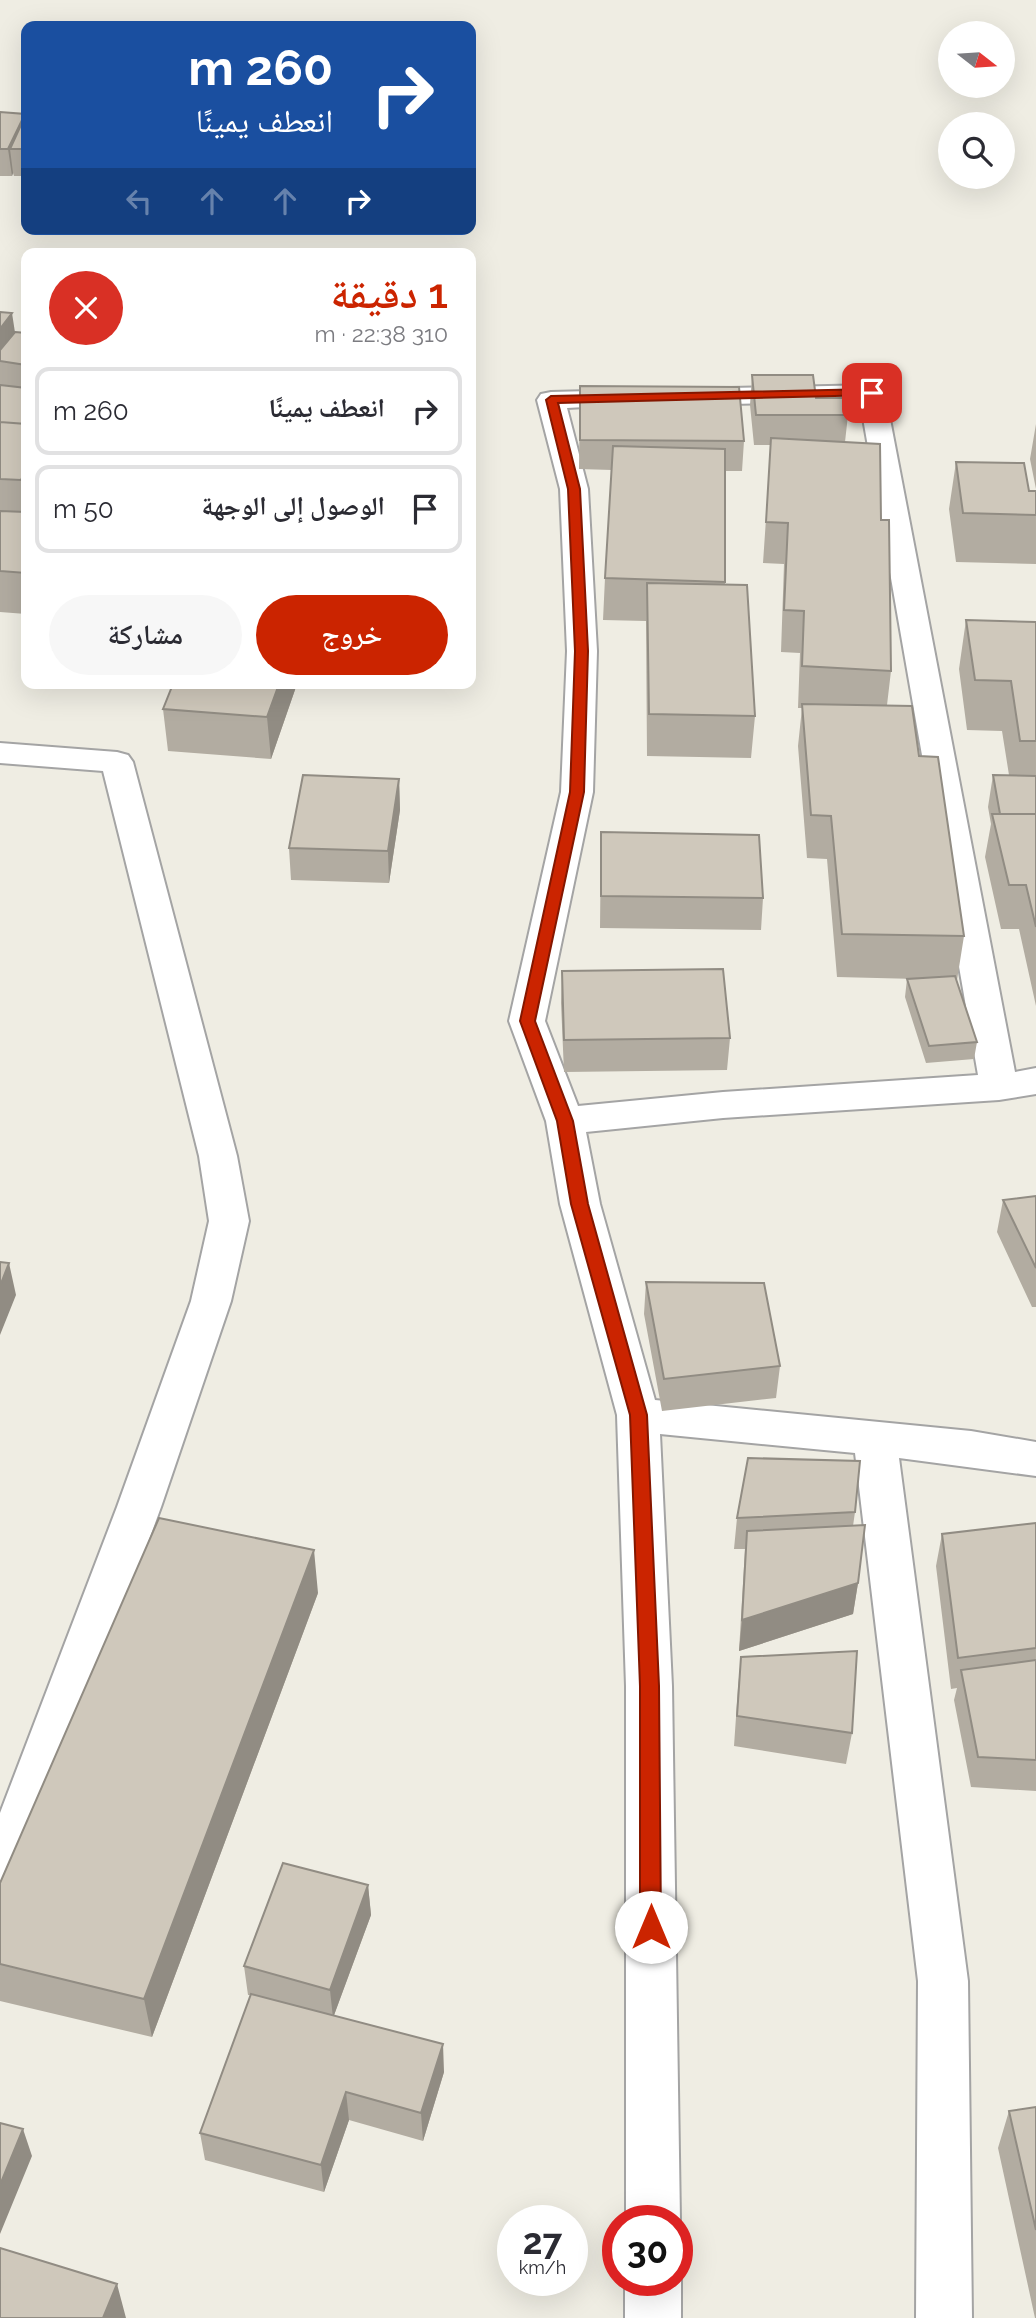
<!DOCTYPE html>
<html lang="ar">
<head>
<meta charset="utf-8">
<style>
  body { margin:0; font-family:Raleway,"Noto Naskh Arabic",sans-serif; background:#f7f7f7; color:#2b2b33; direction:rtl; height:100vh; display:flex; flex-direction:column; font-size:26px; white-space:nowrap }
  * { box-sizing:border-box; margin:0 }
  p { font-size:23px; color:#7c7c81 }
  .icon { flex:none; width:38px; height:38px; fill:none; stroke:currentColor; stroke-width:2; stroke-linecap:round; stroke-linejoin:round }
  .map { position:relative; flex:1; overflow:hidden; direction:ltr }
  .details { position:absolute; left:21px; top:248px; width:455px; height:441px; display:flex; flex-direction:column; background:#fff; border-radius:14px; box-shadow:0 7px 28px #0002; direction:rtl }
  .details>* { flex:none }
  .hud { position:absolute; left:21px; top:21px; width:455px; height:214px; border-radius:14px; box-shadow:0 7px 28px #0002; direction:rtl; background:#1a4fa0; color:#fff; overflow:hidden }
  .needle { width:46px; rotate:107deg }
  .buttons { position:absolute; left:938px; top:21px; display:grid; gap:14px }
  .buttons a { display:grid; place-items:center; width:77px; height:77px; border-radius:50%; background:#fff; box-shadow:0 7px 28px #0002; font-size:35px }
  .speed { position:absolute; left:497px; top:2205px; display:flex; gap:14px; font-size:35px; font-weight:700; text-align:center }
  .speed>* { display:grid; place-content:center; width:91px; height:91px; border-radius:50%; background:#fff; box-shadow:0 7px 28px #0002; line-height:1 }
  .speed small { font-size:18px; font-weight:400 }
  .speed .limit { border:10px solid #d22; background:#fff; color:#111 }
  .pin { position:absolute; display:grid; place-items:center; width:60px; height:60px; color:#fff; margin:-30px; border-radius:14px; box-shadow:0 4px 10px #0006 }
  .me { position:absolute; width:77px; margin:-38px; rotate:0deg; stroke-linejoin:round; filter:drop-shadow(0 0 5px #0008) }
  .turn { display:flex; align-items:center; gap:24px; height:147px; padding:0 28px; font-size:32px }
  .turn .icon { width:91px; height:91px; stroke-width:2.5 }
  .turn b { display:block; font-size:49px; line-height:60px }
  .lanes { display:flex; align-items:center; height:66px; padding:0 28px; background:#0003; justify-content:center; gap:35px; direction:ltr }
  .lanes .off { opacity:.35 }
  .round { display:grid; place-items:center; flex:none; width:74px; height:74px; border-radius:37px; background:#f7f7f7 }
  .head { display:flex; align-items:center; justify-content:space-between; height:119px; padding:0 28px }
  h1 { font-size:42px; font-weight:600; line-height:52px; color:#cb2400 }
  .primary-button { display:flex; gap:14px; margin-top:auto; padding:14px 28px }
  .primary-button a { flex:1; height:80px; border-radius:42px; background:#cb2400; color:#fff; font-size:28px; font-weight:600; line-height:80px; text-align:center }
  .primary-button a+a { background:#f7f7f7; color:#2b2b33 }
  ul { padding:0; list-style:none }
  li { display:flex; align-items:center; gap:21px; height:88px; margin:0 14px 10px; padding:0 14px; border:4px solid #e1e1e2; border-radius:14px }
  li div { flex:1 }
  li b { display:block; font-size:26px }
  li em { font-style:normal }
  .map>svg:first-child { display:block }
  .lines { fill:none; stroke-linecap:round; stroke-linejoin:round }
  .minor-casing { stroke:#a4a4a4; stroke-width:4 }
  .minor { fill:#fff; fill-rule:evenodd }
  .wall { fill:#b2aca1 }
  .shaded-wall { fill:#918c83 }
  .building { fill:#cfc8bb; stroke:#918c83; stroke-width:2 }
  .route { fill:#cb2400; stroke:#841700; stroke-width:2 }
</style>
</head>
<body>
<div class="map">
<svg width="1036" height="2318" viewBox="0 0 1036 2318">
  <rect width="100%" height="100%" fill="#efede3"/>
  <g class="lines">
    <defs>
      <path id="minor" d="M872 385 882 387 885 393 1015 1072 1036 1068V1094L999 1100 723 1118 586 1132 600 1204 655 1400 971 1431 1036 1442V1476L899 1458 968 1981 972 2318H916L918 1981 855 1453 660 1434 672 1686 680 2221 677 2228V2221H626V1686L617 1415 560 1204 546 1121 509 1021 561 792 567 651 560 489 537 400 541 394 551 392 630 390 640 392 644 398 640 404 567 408 588 489 597 651 593 792 545 1021 578 1106 723 1092 978 1075 860 401 687 405 677 403 673 397 677 391 687 389Z
        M0 743 117 752 128 755 133 762 237 1156 249 1221 231 1301 161 1507 25 1877 17 1893 0 1899V1813L117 1507 191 1301 209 1221 199 1156 103 771 0 763Z
        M677 2272 681 2280V2318H625V2280H677Z"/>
    </defs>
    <use href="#minor" class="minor-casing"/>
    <use href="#minor" class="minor"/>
  </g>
  <path class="wall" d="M0 112 25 116 26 176H14L13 173 12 176H0Z
    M0 312 15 332 26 333V614L0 612Z
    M752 375 816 398 848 415 845 442 881 520 891 671 887 705 919 756 964 936 957 980H956L977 1042 974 1059 926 1063 905 997 907 979H917L837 977 827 859 807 858 798 746 802 708H798L800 653 781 652 784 564 763 563 771 445H754L750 405Z
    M580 386 744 441 742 471H725V585L755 716 751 758 647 756 646 621 603 620 605 578 612 470 579 469Z
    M1036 424V489L1030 459Z
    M956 462 1029 491H1036V564L956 562 949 509Z
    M966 620 1036 622V1006L1019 929H1001L985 857 991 824 988 807 993 775H1009L1002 731 967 730 959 669Z
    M297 684 271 759 168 751 163 709Z
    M399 779 400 810 389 883 291 880 289 848Z
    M601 832 763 898 761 930 600 928Z
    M562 971 730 1038 727 1070 564 1072 561 1003Z
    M1036 1196V1307H1032L997 1232 1003 1200Z
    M646 1282 780 1366 776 1398 662 1411 644 1314Z
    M855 1512 853 1526 858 1583 853 1614 739 1651 745 1549H734L737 1518Z
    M1036 1523V1791L971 1787 954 1700 957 1688 951 1689 936 1566 942 1534Z
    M318 1593 152 2037 0 2001V1883Z
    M741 1657 852 1733 846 1764 734 1746 738 1688Z
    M368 1885 371 1915 334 2015 444 2072 423 2141 349 2120 324 2192 205 2160 200 2133 251 1995H248L244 1966Z
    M1036 2107V2318H1035L998 2148 1009 2111Z"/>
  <path class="shaded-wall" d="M25 114 26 124 10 149 13 173 12 176 8 149Z
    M12 313 18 352 0 361V329Z
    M26 470V513L21 480Z
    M279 684H297L271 759 267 717Z
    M399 779 400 810 389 883 388 851Z
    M9 1263 16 1295 0 1335V1286Z
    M314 1550 318 1593 152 2037 144 1999Z
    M858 1583 853 1614 739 1651 742 1620Z
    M368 1885 371 1915 333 2018 330 1990Z
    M443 2044 444 2072 423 2141 421 2113Z
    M346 2092 349 2120 324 2192 321 2165Z
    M23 2129 32 2156 0 2234V2185Z
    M117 2284 126 2318H103Z"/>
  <path class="building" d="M0 112 25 114 8 149H0Z
    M26 114V149H10Z
    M0 312 12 313 0 329Z
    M15 332 26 333V365L0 361V350Z
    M752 375H813L816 398H845L848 415H756Z
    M0 385 26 388V424L0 422Z
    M580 386 739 387 744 441 580 440Z
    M0 422 26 424V470L21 480 0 479Z
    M771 438 880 444 881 520H889L891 671 802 666 804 611 784 610 788 523 766 522Z
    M613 446 725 449V582L605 578Z
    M956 462 1024 463 1029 491H1036V515L963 513Z
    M0 511 26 512V573L0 571Z
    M647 583 747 585 755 716 649 714Z
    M966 620 1036 622V741H1020L1011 681 975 680Z
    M173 684H279L267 717 163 709Z
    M802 704 912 706 919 756 938 757 964 936 842 934 831 816 811 815Z
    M303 775 399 779 388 851 289 848Z
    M993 775 1036 776V814H1000Z
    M992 814H1036V927L1026 885H1009Z
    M601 832 759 835 763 898 601 896Z
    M723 969 730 1038 564 1040 562 971Z
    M955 976 977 1042 929 1046 907 979Z
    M1036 1196V1268L1003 1200Z
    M0 1262 9 1263 0 1286Z
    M646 1282 764 1283 780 1366 664 1379Z
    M748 1458 860 1461 855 1512 737 1518Z
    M159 1518 314 1550 144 1999 0 1964V1883Z
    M1036 1523V1648L958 1658 942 1534Z
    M865 1525 858 1583 742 1620 747 1531Z
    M857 1651 852 1733 737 1716 741 1657Z
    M1036 1660V1760L978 1757 961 1670Z
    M283 1863 368 1885 330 1990 244 1966Z
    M251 1994 443 2044 421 2113 346 2092 321 2165 200 2133Z
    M1036 2107V2230L1009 2111Z
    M0 2123 23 2129 0 2185Z
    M0 2248 117 2284 103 2318H0Z"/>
  <path class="route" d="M872 389 875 390V395L558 403 580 489 588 651 584 792 535 1021 573 1121 588 1204 647 1415 659 1686 661 1927 658 1933 651 1936 644 1933 640 1927V1686L630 1415 571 1204 557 1121 520 1021 570 792 575 651 568 489 546 400 551 396Z"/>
</svg>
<div class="buttons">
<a><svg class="needle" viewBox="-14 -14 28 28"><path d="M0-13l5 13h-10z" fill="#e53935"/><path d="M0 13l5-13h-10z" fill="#7c7c81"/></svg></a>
<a><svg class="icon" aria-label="search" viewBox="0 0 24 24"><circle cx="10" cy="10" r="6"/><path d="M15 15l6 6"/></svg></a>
</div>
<div class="speed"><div>27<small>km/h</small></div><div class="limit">30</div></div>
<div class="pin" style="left:872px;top:393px;background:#d93025"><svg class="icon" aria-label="arrive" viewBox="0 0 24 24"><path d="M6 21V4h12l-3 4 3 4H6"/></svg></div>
<svg class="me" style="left:651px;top:1927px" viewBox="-20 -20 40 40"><circle r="19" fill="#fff"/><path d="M0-13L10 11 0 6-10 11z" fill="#cb2400"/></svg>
<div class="hud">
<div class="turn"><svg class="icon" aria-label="right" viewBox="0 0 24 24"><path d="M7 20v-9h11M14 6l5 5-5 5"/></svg><div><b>260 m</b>انعطف يمينًا</div></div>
<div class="lanes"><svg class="icon off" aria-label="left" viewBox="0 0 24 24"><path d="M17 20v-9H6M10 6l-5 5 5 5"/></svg><svg class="icon off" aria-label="ahead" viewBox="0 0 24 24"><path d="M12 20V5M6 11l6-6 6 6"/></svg><svg class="icon off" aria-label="ahead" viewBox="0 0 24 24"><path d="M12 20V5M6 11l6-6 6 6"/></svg><svg class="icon" aria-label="right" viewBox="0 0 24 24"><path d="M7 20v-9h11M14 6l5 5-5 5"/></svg></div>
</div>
<section class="details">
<div class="head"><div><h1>1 دقيقة</h1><p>310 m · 22:38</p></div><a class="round" style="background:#d93025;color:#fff"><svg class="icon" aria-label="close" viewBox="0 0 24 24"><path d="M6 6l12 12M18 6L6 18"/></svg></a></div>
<ul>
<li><svg class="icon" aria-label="right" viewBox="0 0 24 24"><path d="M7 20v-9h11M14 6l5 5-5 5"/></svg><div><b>انعطف يمينًا</b></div><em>260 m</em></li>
<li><svg class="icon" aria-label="arrive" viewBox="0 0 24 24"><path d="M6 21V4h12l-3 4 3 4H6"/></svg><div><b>الوصول إلى الوجهة</b></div><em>50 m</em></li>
</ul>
<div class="primary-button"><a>خروج</a><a>مشاركة</a></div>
</section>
</div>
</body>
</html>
